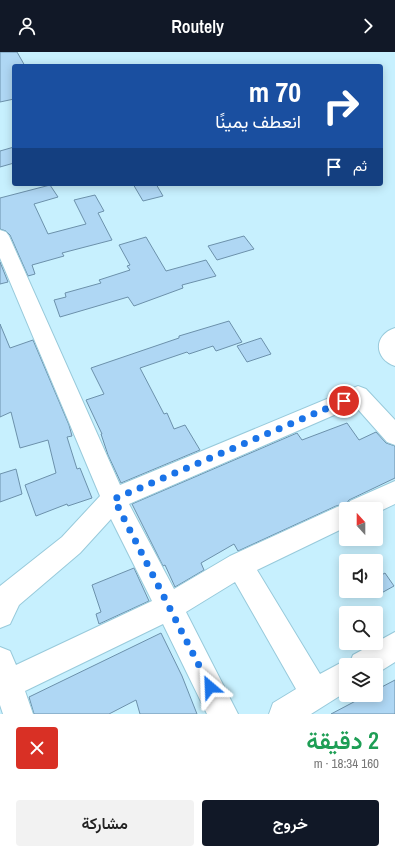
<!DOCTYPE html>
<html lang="ar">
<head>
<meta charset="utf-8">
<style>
  body { margin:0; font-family:"Archivo Narrow",Vazirmatn,sans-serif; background:#f2f2f2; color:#222; direction:rtl; height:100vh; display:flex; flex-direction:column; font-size:15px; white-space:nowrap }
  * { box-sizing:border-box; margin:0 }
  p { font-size:13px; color:#767676 }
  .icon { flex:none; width:22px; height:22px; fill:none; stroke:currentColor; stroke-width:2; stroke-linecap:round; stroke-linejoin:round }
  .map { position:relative; height:662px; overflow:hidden; direction:ltr }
  .sheet { display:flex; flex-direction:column; background:#fff; flex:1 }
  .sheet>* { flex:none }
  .banner { position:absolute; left:12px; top:12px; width:371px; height:122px; border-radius:4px; box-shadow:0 2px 10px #0003; direction:rtl; background:#1a4fa0; color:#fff; overflow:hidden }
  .needle { width:26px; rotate:339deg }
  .fabs { position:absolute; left:339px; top:450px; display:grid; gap:8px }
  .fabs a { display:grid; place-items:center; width:44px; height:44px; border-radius:4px; background:#fff; box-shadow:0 2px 10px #0003; font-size:20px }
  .pin { position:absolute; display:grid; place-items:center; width:34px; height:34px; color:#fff; margin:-17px; border:2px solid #fff; border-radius:50%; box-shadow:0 1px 4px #0007 }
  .me { position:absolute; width:44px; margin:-22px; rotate:334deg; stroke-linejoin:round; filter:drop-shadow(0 0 3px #0008) }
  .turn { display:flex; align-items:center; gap:14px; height:84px; padding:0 16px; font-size:18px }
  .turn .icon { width:52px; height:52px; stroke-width:2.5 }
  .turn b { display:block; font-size:28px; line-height:34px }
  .then { display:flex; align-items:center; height:38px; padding:0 16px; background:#0003; gap:8px; font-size:15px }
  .round { display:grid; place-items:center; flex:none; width:42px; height:42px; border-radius:4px; background:#f2f2f2 }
  .summary { display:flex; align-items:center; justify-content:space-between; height:68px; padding:0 16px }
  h1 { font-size:24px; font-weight:600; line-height:30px; color:#1e9e55 }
  .action { display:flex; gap:8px; margin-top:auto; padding:8px 16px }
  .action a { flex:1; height:46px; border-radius:4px; background:#111827; color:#fff; font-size:16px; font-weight:600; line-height:46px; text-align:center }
  .action a+a { background:#f2f2f2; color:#222 }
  header { display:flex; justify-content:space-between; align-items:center; height:52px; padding:0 16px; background:#111827; color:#fff; font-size:18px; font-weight:600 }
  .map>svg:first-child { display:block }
  .building { fill:#afd7f4; stroke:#6c91ab }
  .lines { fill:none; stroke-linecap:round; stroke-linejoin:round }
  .minor-casing { stroke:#98cadb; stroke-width:2 }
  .minor { fill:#fff; fill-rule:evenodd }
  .route { stroke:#1a73e8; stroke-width:7; stroke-dasharray:0 12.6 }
</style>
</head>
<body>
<header><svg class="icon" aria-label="forward" viewBox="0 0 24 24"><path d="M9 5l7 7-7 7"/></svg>Routely<svg class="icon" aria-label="person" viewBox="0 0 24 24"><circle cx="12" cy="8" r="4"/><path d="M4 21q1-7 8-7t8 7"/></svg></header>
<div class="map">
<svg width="395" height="662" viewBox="0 0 395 662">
  <rect width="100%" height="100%" fill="#c7f0fe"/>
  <path class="building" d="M0 0H17L25 14H14V47L0 50Z
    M14 95V111L0 115V99Z
    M133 132H156L163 144 143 149Z
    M50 133 58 145 34 152 48 182 86 172 74 148 95 143 104 159 98 161 112 188 62 201 64 204 32 213 35 222 28 224 10 183 6 179 0 177V146Z
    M244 184 254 197 217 208 208 194Z
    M146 185 166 219 206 208 216 224 182 233 183 236 134 254 128 245 60 265 54 248 66 245 65 241 101 231 99 228 130 218 127 214 130 213 119 193Z
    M0 210 8 230 0 232Z
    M229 269 242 290 216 299 213 294 189 302 187 300 140 316 164 362 167 361 174 377 185 373 200 398 121 431 108 403 101 382H102L86 348 104 342 91 316 179 286V284Z
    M0 272 10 296 33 288 69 373 72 384 67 385 77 417 80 416 92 446 68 454 67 452 36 464 25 433 56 421 48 388 20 396 11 360 0 365Z
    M261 286 271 302 247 310 237 294Z
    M347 371 359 388 376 380 386 391 395 394V426L349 448 347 451 336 454 238 499 234 492 201 511 204 518 175 535 165 513 163 514 132 452 297 381 302 388Z
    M16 417 22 442 0 450V422Z
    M134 516 149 549 99 572 96 562 101 560 92 533Z
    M385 521 394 534 376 544V526Z
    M161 581 182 624 197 662H140L136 648 109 662H34L29 645Z
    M395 628V662H331L367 643H376V638Z"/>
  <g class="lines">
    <defs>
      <path id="minor" d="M0 178 6 180 9 184 120 433 358 334 366 337 395 368V393L387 390 355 354 129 452 174 537 230 504 337 455 346 452 348 453 350 449 395 429V452L376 461V457H346V475L257 518 320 622 346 608 350 610 353 603 395 580V610L376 622V613H346V640L311 662H269L273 651 296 637 235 530 186 560 238 662H207L163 572 25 639 33 662H3L0 653V595L10 599 16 613 152 549 111 467 80 501 19 553 10 572 0 576V534L62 485 100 444 0 206Z
        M395 276V314C374 307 373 283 395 276Z"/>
    </defs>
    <use href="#minor" class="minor-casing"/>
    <use href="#minor" class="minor"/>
  </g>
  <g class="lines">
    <path class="route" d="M210 635 114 447 344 349"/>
  </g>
</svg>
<div class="fabs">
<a><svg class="needle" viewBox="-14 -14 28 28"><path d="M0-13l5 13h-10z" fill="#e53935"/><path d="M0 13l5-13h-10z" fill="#767676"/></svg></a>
<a><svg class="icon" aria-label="sound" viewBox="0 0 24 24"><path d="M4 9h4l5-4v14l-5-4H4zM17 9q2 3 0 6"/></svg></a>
<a><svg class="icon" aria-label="search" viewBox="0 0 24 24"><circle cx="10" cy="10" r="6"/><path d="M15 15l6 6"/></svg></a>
<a><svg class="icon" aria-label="layers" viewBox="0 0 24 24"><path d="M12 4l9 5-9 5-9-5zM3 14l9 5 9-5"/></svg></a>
</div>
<div class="pin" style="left:344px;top:349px;background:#d93025"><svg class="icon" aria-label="arrive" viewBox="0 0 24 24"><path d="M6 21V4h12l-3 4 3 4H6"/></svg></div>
<svg class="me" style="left:210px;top:635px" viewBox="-20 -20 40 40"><path d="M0-17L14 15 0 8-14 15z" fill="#1a73e8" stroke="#fff" stroke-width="4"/></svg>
<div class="banner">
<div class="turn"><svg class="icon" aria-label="right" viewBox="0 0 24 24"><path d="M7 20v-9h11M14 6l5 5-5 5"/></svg><div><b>70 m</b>انعطف يمينًا</div></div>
<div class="then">ثم<svg class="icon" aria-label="arrive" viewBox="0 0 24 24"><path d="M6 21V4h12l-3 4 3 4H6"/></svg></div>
</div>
</div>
<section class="sheet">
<div class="summary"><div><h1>2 دقيقة</h1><p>160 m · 18:34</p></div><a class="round" style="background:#d93025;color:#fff"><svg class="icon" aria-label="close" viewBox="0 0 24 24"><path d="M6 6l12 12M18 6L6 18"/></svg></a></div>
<div class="action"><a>خروج</a><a>مشاركة</a></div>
</section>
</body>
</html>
